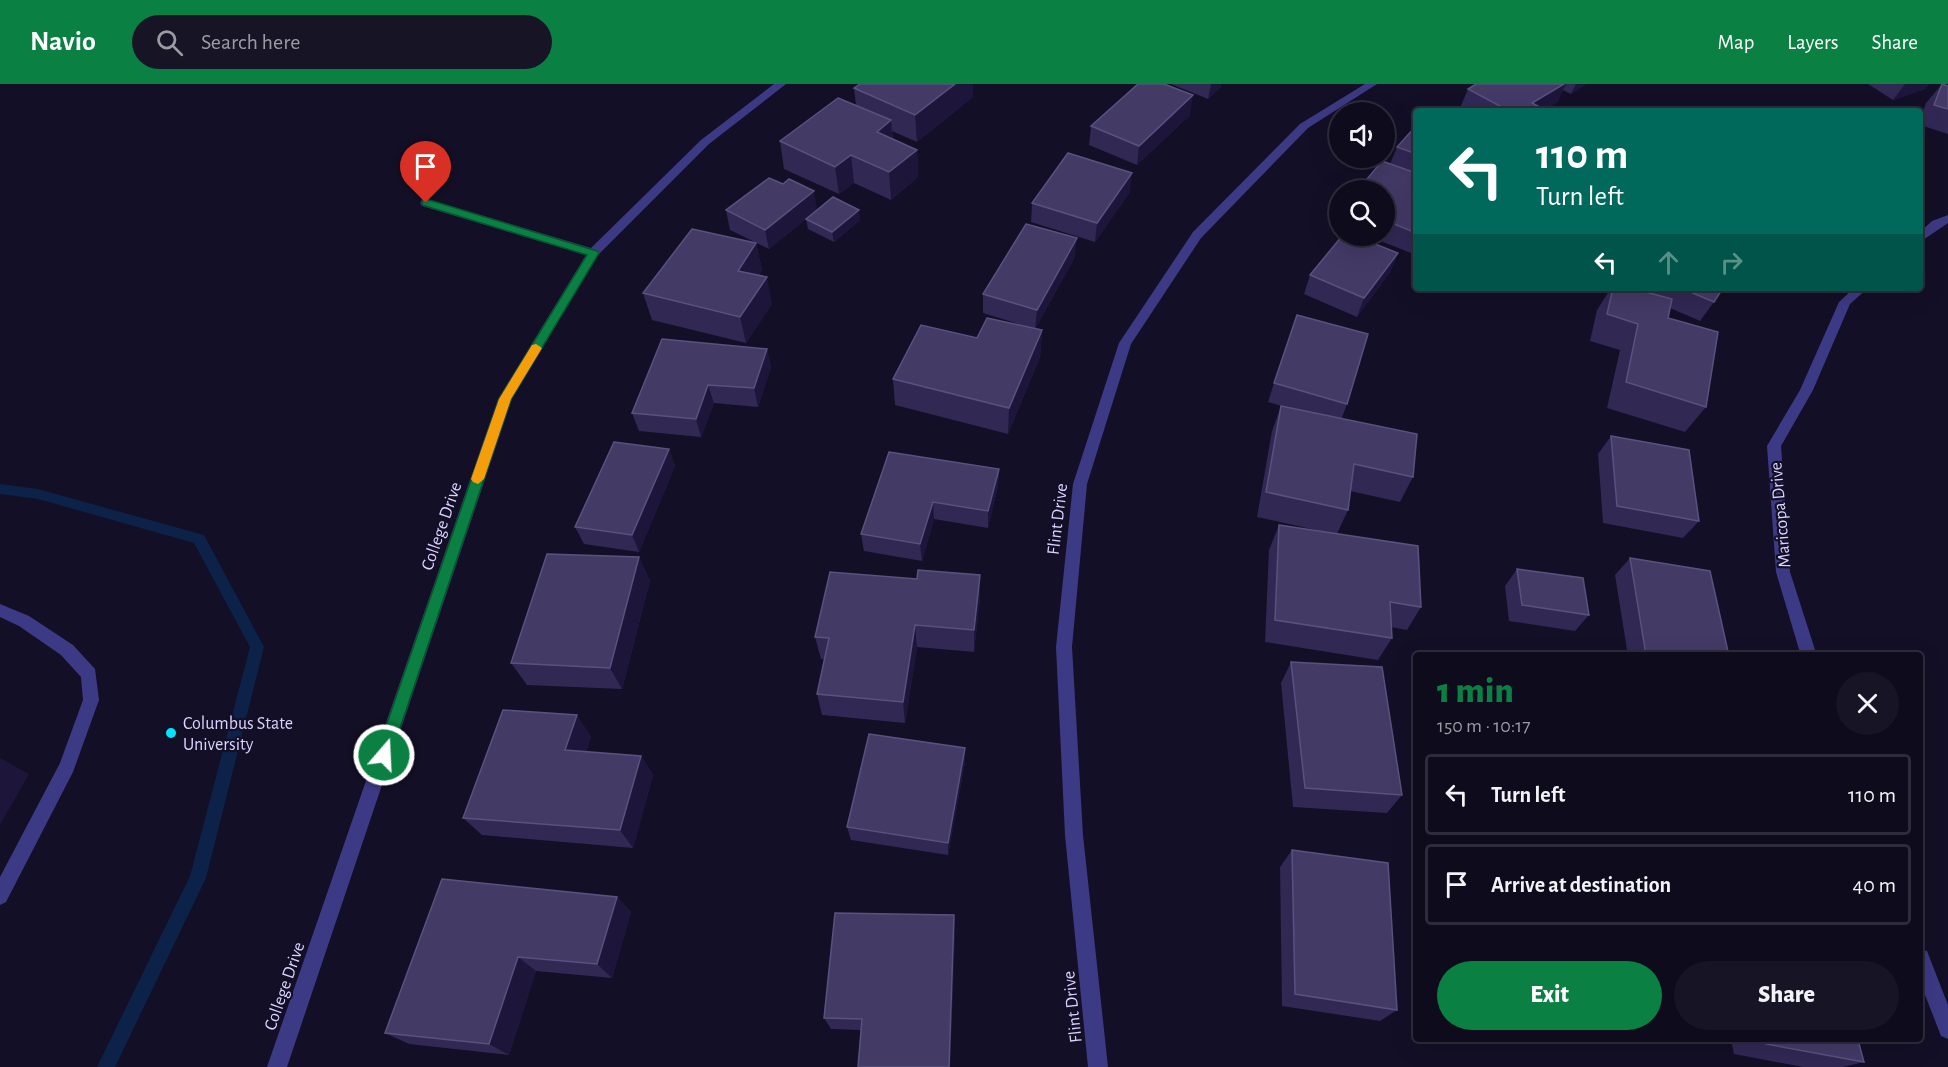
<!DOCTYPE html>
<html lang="en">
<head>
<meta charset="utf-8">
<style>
  body { margin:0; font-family:"Alegreya Sans",sans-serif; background:#171425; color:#f1f3f6; height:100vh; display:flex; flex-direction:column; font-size:22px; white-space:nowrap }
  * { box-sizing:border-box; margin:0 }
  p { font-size:20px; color:#9b9ba3 }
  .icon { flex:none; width:33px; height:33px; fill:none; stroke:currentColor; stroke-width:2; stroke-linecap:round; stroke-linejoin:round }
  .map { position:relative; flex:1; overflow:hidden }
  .details { position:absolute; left:1413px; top:568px; width:510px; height:390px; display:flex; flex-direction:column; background:#0e0b1c; border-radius:6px; box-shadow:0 6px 24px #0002,0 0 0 2px #2e2b3b }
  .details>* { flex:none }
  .hud { position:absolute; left:1413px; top:24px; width:510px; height:183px; border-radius:6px; box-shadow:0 6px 24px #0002,0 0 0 2px #2e2b3b; background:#00695c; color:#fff; overflow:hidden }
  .controls { position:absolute; left:1329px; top:18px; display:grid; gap:12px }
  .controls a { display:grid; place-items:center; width:66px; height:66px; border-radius:50%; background:#0e0b1c; box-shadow:0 6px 24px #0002,0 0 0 2px #2e2b3b; font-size:30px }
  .pin { position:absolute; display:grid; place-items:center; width:51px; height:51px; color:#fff; margin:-62px -26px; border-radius:50% 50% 50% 0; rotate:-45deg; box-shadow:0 0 6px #0007 }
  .pin .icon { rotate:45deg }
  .me { position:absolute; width:66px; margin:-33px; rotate:19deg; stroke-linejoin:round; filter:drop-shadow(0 0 4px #0008) }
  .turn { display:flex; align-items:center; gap:21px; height:126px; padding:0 24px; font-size:27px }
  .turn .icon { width:78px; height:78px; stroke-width:2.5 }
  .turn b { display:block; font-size:42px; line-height:51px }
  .lanes { display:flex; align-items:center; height:57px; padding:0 24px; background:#0003; justify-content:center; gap:30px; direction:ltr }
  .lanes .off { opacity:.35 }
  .round { display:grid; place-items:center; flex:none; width:63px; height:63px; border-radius:32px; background:#171425 }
  .summary { display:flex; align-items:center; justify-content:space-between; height:102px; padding:0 24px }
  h1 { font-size:36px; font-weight:800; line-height:45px; color:#0b8043 }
  .action { display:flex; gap:12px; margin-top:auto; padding:12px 24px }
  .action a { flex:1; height:69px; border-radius:36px; background:#0b8043; color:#fff; font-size:24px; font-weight:800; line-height:69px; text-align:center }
  .action a+a { background:#171425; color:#f1f3f6 }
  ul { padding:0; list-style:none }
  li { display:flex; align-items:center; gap:18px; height:81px; margin:0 12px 9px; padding:0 12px; border:3px solid #2e2b3b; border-radius:6px }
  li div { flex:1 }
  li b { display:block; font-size:22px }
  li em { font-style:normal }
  header { display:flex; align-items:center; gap:36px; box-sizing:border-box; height:84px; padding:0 30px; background:#0b8043; color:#fff }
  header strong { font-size:28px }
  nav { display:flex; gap:33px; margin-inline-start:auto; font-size:21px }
  .search { width:420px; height:54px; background:#171425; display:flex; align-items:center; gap:15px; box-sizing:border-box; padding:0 21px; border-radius:33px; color:#9b9ba3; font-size:22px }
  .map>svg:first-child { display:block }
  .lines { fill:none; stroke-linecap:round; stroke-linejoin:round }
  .stream { fill:#0c2248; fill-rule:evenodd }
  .minor { fill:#3d3a85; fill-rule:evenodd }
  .wall { fill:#312854 }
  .shaded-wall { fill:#1d163a }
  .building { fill:#433a66; stroke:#5a527e; stroke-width:1.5 }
  .route { fill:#0b8043; stroke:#07532c; stroke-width:1.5 }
  .slow { fill:#f59e0b }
  .poi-dot { fill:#00e5ff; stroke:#130f26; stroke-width:2 }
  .labels { text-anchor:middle; stroke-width:4.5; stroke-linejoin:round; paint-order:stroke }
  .street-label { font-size:18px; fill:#d9d4ff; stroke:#130f26 }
  .poi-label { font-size:18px; fill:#d9d4ff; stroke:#130f26; text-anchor:start }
</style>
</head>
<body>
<header>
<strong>Navio</strong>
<div class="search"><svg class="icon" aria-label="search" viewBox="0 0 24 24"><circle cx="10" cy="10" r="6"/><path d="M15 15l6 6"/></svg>Search here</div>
<nav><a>Map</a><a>Layers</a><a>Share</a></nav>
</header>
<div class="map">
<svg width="1948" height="983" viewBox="0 0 1948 983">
  <rect width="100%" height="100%" fill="#130f26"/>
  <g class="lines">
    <path class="stream" d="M0 400 38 405 204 451 264 563 206 794 115 983H97L190 792 250 563 194 459 38 415 0 410Z"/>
    <path class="minor" d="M774 0H786L709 60 597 172 512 315 287 983H267L498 315 586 171 422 122 420 119 422 116H430L591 164 701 56Z
      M1365 0H1377L1308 44 1201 154 1131 260 1087 400 1072 563 1083 751 1108 983H1088L1065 751 1056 563 1073 400 1119 259 1193 148 1300 40Z
      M1948 131V139L1920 158V148L1932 137Z
      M1854 204H1868L1850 220 1813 306 1781 362 1790 488 1817 572H1801L1776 488 1767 362 1800 306 1839 218Z
      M0 520 29 532 73 561 95 585 99 616 73 688 6 818 0 821V793L60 679 83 616 81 593 61 571 19 542 0 533Z
      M1920 865 1927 867 1948 921V955L1941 952 1920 898Z"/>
  </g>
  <path class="wall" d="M860 0H973V13L917 58 892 47 893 55 917 66 918 93 891 116 854 99 839 110 784 85 780 57 856 21 854 4Z
    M1171 0H1221V3L1208 15Z
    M1476 0H1586L1571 10 1563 6 1557 18 1544 26 1547 27H1465L1460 24 1468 5Z
    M1868 0H1929L1925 5 1893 16Z
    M1942 0 1948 2V50L1920 41V35L1926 19Z
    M1190 31 1137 81 1089 61 1091 42Z
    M1416 42V171L1368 152H1384V106L1390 80 1397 63Z
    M1130 108 1095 158 1031 138 1032 119Z
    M726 126H817L769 165 730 146Z
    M806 135 860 136 834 158 808 145Z
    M756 159 762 186 758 192 772 220 746 259 652 236 643 209Z
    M1398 169 1390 188 1357 233 1304 210 1310 191Z
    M1075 173 1035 245 983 229V210Z
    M1611 204H1631L1650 209 1653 204H1723L1714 218 1700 237 1670 224 1668 234 1706 323 1685 348 1607 324 1620 266 1590 257 1597 226Z
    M1042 246 1040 273 1008 350 895 321 893 295 977 254Z
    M767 265 771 283 758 323 714 319 701 353 639 347 632 329Z
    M1274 299 1347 320 1342 334 1413 393 1400 418 1350 407 1348 426 1337 450 1421 523 1407 546 1391 543 1392 554 1378 576 1265 558 1269 466 1279 441 1325 448 1257 433 1272 347 1281 322 1268 318Z
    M1611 352 1699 437 1683 454 1603 439 1598 370Z
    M669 365 675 382 639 468 584 460 575 443Z
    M999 385 998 402 988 444 934 435 922 477 864 467 861 450Z
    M639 473 650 497 622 605 527 601 511 579Z
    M1630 474 1729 572H1628L1615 491Z
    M1517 485 1589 531 1575 547 1509 537 1505 502Z
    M980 514 974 568 917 563 905 639 822 631 817 610 824 575H821L815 553Z
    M1291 578 1402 711 1387 729 1293 723 1281 599Z
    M591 652 586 668 641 672 653 691 633 764 482 751 463 734Z
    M965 664V678L948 771 851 756 847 743Z
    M1292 766 1397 926 1380 937 1282 922 1280 783Z
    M617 813 631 828 612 894 536 887 509 971 409 960 385 949Z
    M954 831 955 846 950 983H858L861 946 831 945 824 934Z
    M1731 956H1858L1864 978 1843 983H1803L1734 970Z"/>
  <path class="shaded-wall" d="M955 0H973V13L917 58 915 31Z
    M1211 0H1221V3L1208 15Z
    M1564 0H1566L1557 18 1542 27 1532 19Z
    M1576 0H1586L1571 10Z
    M1905 0H1929L1925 5 1893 16Z
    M1193 11 1190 31 1137 81 1139 62Z
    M891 36 893 64 877 48Z
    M917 66 918 93 891 116 889 88Z
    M851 71 854 99 839 110 835 83Z
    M1132 89 1130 108 1095 158 1097 139Z
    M814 107 817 126 769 165 765 146Z
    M859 126 860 136 834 158 832 148Z
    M1077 154 1075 173 1035 245 1037 226Z
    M756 159 762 186 744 214 738 187Z
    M1398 169 1390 188 1357 233 1364 214Z
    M767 193 772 220 746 259 740 233Z
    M1042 246 1040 273 1008 350 1009 324Z
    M767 265 771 283 758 323 754 304Z
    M708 301 714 319 701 353 696 335Z
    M669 365 675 382 639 468 632 451Z
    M999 385 998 402 988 444V427Z
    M933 418 934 435 922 477 920 460Z
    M639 473 650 497 622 605 610 584Z
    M980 491V514L974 568V546Z
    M915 541 917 563 905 639 903 618Z
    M577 631 591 652 580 686 565 666Z
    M965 664V678L948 771V759Z
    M641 672 653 691 633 764 620 746Z
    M0 674 29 690 0 741Z
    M617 813 631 828 612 894 597 880Z
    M954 831 955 846 950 983H949Z
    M518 873 536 887 509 971 489 960Z"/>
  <path class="building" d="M860 0H955L915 31 854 4Z
    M1138 0H1164L1193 11 1139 62 1091 42Z
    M1476 0H1564L1532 19 1547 27H1509L1468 5Z
    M1942 0 1948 2V25L1934 21Z
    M838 14 891 36 877 48 917 66 889 88 851 71 835 83 780 57Z
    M1842 23 1849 27H1834Z
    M1416 42V70L1397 63Z
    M1068 69 1132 89 1097 139 1032 119Z
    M1382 77 1416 89V149L1384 136V106H1358Z
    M769 94 783 100 789 95 814 107 765 146 726 126Z
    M833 113 859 126 832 148 806 135Z
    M1026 140 1077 154 1037 226 983 210Z
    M692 145 756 159 738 187 767 193 740 233 643 209Z
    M1342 152H1355L1398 169 1364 214 1310 191Z
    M1613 204H1631L1672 215 1668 234 1718 248 1706 323 1626 298 1638 240 1607 230Z
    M1681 204H1723L1714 218Z
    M1297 231 1368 250 1347 320 1274 299Z
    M987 234 1042 246 1009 324 893 295 921 241 977 254Z
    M662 255 767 265 754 304 708 301 696 335 632 329Z
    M1281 322 1417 350 1413 393 1354 380 1348 426 1266 408Z
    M1611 352 1689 366 1699 437 1617 422Z
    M614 358 669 365 632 451 575 443Z
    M889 368 999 385 988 427 933 418 920 460 861 450Z
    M1279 441 1418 462 1421 523 1390 518 1392 554 1275 536Z
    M547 470 639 473 610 584 511 579Z
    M1630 474 1710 487 1729 572 1646 571Z
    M1517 485 1583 494 1589 531 1522 521Z
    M918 486 980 491 974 546 915 541 903 618 817 610 829 554 815 553 830 488 917 495Z
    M1291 578 1382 583 1402 711 1305 704Z
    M503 626 577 631 565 666 641 672 620 746 463 734Z
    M869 650 965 664 948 759 847 743Z
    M1292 766 1388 779 1397 926 1295 910Z
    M442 795 617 813 597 880 518 873 489 960 385 949Z
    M835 829 954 831 949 983H858L862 935 824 934Z
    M1766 956H1858L1864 978 1766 960Z"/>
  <path class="route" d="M426 115 597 167 599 169 511 315 391 671 389 676 384 678 378 676 376 671 499 315 587 171 422 121V116Z"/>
  <path class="slow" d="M536 260 542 264 511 315 484 395 478 400 473 398 471 395 499 315 532 261Z"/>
  <circle class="poi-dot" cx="171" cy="649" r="6"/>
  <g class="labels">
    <g class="street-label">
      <text transform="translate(1780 431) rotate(-95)" y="6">Maricopa Drive</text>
      <text transform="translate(1057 435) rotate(-83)" y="6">Flint Drive</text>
      <text transform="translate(441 442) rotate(-71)" y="6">College Drive</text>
      <text transform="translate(284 902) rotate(-71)" y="6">College Drive</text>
      <text transform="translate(1072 923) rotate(-96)" y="6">Flint Drive</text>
    </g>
    <g class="poi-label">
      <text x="183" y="645">Columbus State<tspan x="183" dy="21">University</tspan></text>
    </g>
  </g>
</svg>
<div class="controls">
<a><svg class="icon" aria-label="sound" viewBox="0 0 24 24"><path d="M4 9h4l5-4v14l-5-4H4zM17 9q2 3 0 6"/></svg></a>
<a><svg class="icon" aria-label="search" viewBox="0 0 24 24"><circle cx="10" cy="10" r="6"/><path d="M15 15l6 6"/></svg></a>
</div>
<div class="pin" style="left:426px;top:119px;background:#d93025"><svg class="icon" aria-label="arrive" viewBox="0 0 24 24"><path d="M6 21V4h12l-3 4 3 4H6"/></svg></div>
<svg class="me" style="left:384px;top:671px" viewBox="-20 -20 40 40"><circle r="17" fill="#0b8043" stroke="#fff" stroke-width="3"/><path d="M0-11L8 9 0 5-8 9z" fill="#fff"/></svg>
<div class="hud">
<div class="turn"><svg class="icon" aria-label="left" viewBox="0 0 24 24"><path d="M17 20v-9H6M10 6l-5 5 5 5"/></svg><div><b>110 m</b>Turn left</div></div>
<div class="lanes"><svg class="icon" aria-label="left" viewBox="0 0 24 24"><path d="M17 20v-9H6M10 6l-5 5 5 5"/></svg><svg class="icon off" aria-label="ahead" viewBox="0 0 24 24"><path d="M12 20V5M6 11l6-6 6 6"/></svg><svg class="icon off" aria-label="right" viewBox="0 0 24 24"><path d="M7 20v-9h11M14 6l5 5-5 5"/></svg></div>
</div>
<section class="details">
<div class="summary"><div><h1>1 min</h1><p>150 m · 10:17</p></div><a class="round"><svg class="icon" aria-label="close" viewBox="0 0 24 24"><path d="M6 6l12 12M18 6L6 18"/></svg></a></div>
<ul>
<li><svg class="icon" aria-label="left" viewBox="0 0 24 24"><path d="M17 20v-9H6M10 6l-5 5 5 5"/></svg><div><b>Turn left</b></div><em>110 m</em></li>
<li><svg class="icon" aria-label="arrive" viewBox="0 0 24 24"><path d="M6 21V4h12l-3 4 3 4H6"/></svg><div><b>Arrive at destination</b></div><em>40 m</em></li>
</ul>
<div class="action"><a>Exit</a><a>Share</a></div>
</section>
</div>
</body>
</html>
